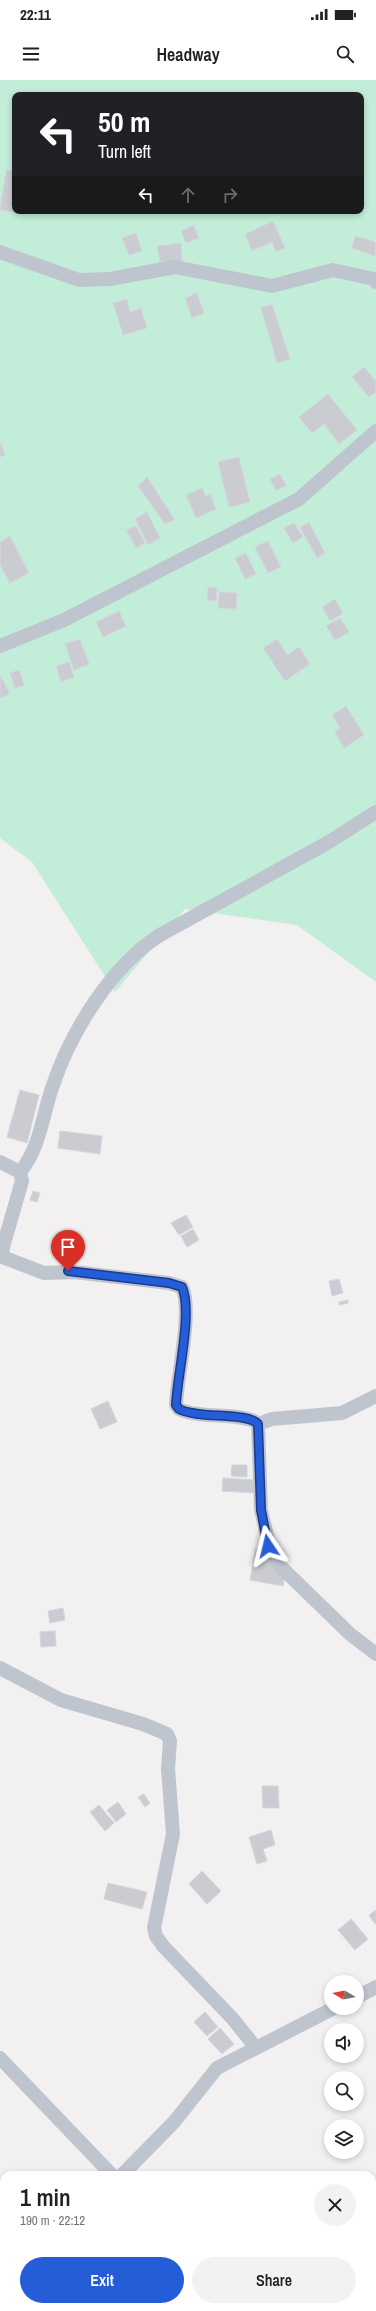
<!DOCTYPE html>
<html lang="en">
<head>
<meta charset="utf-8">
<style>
  body { margin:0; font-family:"Archivo Narrow",sans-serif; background:#f2f2f2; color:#202124; height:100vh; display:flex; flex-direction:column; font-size:15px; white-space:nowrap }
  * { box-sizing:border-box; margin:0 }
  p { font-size:13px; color:#757577 }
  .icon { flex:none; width:22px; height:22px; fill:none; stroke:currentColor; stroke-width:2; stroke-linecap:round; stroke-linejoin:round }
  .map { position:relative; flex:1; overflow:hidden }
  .details { position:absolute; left:0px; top:2091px; width:376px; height:140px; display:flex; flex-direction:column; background:#fff; border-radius:12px 12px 0 0; box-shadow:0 2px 6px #0003 }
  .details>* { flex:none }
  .guide { position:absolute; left:12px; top:12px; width:352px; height:122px; border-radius:8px; box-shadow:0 2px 6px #0003; background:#202124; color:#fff; overflow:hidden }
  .needle { width:26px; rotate:279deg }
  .controls { position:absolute; left:324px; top:1895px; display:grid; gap:8px }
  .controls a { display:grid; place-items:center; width:40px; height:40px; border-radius:50%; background:#fff; box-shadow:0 2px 6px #0003; font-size:20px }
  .pin { position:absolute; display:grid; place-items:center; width:34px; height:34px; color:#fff; margin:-41px -17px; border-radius:50% 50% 50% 0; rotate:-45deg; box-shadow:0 0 4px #0007 }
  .pin .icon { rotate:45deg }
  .me { position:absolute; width:44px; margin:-22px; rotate:350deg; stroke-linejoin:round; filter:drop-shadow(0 0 3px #0008) }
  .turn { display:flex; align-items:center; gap:14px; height:84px; padding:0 20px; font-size:18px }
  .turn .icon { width:52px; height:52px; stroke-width:2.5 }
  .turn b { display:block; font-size:28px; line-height:34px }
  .lanes { display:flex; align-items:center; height:38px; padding:0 20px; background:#0003; justify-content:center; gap:20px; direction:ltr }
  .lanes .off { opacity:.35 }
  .round { display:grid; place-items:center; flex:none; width:42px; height:42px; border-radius:21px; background:#f2f2f2 }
  .summary { display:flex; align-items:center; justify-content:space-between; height:68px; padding:0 20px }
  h1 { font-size:24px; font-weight:600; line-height:30px }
  .button { display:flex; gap:8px; margin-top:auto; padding:8px 20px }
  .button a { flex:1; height:46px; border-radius:24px; background:#255cd8; color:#fff; font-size:16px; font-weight:600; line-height:46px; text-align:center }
  .button a+a { background:#f2f2f2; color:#202124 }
  .status { display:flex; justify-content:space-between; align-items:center; height:28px; padding:0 20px; background:#fff; direction:ltr }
  .status svg { height:11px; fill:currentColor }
  header { display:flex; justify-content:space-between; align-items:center; height:52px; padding:0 20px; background:#fff; font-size:18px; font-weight:600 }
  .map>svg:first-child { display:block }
  .green { fill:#c2edd8; fill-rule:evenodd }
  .building { fill:#caccd2; stroke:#d5d6db }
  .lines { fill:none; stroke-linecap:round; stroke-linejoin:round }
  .street { stroke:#bfc5ce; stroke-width:14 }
  .route-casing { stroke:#183c8c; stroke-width:10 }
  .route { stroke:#255cd8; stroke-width:7 }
</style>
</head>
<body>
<div class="status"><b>22:11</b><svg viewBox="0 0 49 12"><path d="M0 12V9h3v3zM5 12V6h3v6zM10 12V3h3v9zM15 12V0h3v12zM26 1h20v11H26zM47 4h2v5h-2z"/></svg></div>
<header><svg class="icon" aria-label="menu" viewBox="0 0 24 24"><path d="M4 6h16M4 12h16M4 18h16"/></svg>Headway<svg class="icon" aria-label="search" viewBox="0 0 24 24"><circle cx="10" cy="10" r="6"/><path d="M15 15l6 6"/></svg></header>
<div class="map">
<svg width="376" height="2231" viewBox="0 0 376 2231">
  <rect width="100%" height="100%" fill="#f2f0f0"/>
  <path class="green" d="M0 0H376V902L297 845 185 829 115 912 32 782 0 758ZM15 15H361V131H15Z"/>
  <path class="building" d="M6 90 15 91 14 132 0 130Z
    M273 141 285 168 276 172 272 162 252 171 245 154Z
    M194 145 199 158 186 163 181 151Z
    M136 153 142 171 129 175 122 158Z
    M355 156 376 162 375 176 352 168Z
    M181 163 182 181 160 182 157 166Z
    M197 213 204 233 192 238 185 218Z
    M127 219 130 232 141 228 147 248 123 255 113 223Z
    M272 224 290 279 277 283 261 228Z
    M364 287 376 301V312L369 317 352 297Z
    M328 314 357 350 339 364 324 344 312 353 299 337Z
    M0 362 5 375 0 377Z
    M239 377 250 422 229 427 218 382Z
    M280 394 286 406 276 410 270 399Z
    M147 397 175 440 165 444 138 406Z
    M202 408 206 416 210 414 216 429 196 438 186 415Z
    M147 432 160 458 148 465 135 439Z
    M309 442 325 473 317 478 300 447Z
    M294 443 303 457 293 463 284 448Z
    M136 446 145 463 136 468 126 450Z
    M10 456 29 493 10 503 0 485V462Z
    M268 461 281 487 268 493 255 467Z
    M246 473 256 494 245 499 235 478Z
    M208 507 217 508 216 521 207 520Z
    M219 512 237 513 236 529 218 528Z
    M335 519 343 533 330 541 322 527Z
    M119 531 126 546 103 557 96 542Z
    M340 538 349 552 335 560 326 546Z
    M80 559 89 584 74 590 65 564Z
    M277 559 287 575 299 567 310 584 285 601 263 568Z
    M69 582 74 597 61 602 56 586Z
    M19 590 24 605 15 608 10 593Z
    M0 595 10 614 0 618Z
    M346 626 364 655 344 668 335 652 340 648 332 635Z
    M20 1010 39 1015 27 1063 7 1057Z
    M60 1051 102 1056 100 1074 58 1068Z
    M33 1111 40 1113 37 1122 30 1120Z
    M186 1135 193 1147 179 1155 171 1143Z
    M193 1149 199 1160 187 1167 181 1156Z
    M339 1199 343 1213 332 1216 329 1201Z
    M348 1220V1223L339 1225V1222Z
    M108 1321 117 1342 100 1349 91 1329Z
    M232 1385H247V1397L231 1396Z
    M223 1398 255 1400 254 1413 222 1411Z
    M256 1469 283 1474 281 1487 286 1488 283 1506 250 1500Z
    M63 1528 65 1540 50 1543 48 1531Z
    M55 1551 56 1566 41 1567 40 1552Z
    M262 1706H278L279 1728H263Z
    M144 1714 150 1723 145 1727 138 1717Z
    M118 1722 126 1734 116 1742 107 1730Z
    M99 1725 114 1743 105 1751 90 1732Z
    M271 1750 275 1765 263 1769 267 1781 257 1784 249 1757Z
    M202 1791 221 1811 207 1824 189 1804Z
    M108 1803 147 1812 142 1829 104 1819Z
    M376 1830V1843L375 1844 369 1835Z
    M351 1839 368 1859 355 1870 338 1850Z
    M205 1932 218 1947 207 1956 194 1942Z
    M220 1948 234 1964 222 1974 208 1959Z
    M157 2227H198L194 2231H153Z"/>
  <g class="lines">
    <path class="street" d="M0 172 79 200 110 199 175 187 272 206 333 190 374 199 376 202
      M0 566 64 540 299 419 376 351
      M0 1082 20 1092 22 1101 3 1167 2 1174 5 1178 44 1193 74 1192 169 1203 182 1207C193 1230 177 1297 176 1325L179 1329C197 1339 248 1332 258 1344L261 1430 271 1473 281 1487 350 1554 376 1574
      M20 1092C40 1068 42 1037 52 1008 70 953 111 886 160 855L329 762 376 732
      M258 1344 272 1339 342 1333 376 1316
      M0 1588 61 1620 143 1644 167 1654 170 1661 168 1689 173 1754 154 1848 156 1856 163 1866 233 1939 256 1968
      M357 1917 376 1907
      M0 1978 112 2095
      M122 2095 174 2042 217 1988 334 1928
      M372 2116 376 2112
      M24 2231 27 2227
      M262 2231 266 2227"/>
  </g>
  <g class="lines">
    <defs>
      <path id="route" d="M68 1191 169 1203 182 1207C193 1232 177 1296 176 1325L179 1329C197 1339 248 1332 258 1344L261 1430 268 1466"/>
    </defs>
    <use href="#route" class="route-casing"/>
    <use href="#route" class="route"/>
  </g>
</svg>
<div class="controls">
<a><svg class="needle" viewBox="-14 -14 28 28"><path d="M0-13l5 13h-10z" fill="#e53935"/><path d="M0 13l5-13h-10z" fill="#757577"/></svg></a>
<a><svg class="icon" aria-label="sound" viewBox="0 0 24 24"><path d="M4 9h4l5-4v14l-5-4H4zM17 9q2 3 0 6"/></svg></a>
<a><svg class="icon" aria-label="search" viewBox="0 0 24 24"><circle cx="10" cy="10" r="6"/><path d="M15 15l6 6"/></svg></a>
<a><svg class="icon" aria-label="layers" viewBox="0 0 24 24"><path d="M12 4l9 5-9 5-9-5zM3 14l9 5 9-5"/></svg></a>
</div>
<div class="pin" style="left:68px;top:1191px;background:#d93025"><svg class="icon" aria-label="arrive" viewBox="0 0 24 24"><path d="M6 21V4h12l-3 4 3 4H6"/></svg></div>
<svg class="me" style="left:268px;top:1466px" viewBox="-20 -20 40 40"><path d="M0-17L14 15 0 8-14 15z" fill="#255cd8" stroke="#fff" stroke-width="4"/></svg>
<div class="guide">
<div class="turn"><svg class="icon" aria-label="left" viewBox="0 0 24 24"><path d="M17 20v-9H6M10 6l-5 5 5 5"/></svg><div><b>50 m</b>Turn left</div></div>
<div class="lanes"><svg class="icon" aria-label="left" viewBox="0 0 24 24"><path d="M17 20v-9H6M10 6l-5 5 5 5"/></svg><svg class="icon off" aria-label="ahead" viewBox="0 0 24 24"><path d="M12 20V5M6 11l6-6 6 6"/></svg><svg class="icon off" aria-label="right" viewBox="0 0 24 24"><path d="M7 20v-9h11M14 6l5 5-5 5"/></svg></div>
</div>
<section class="details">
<div class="summary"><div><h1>1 min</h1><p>190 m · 22:12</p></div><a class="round"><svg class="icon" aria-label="close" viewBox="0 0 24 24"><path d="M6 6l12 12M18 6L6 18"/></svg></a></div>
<div class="button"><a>Exit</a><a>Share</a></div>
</section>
</div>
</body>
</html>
